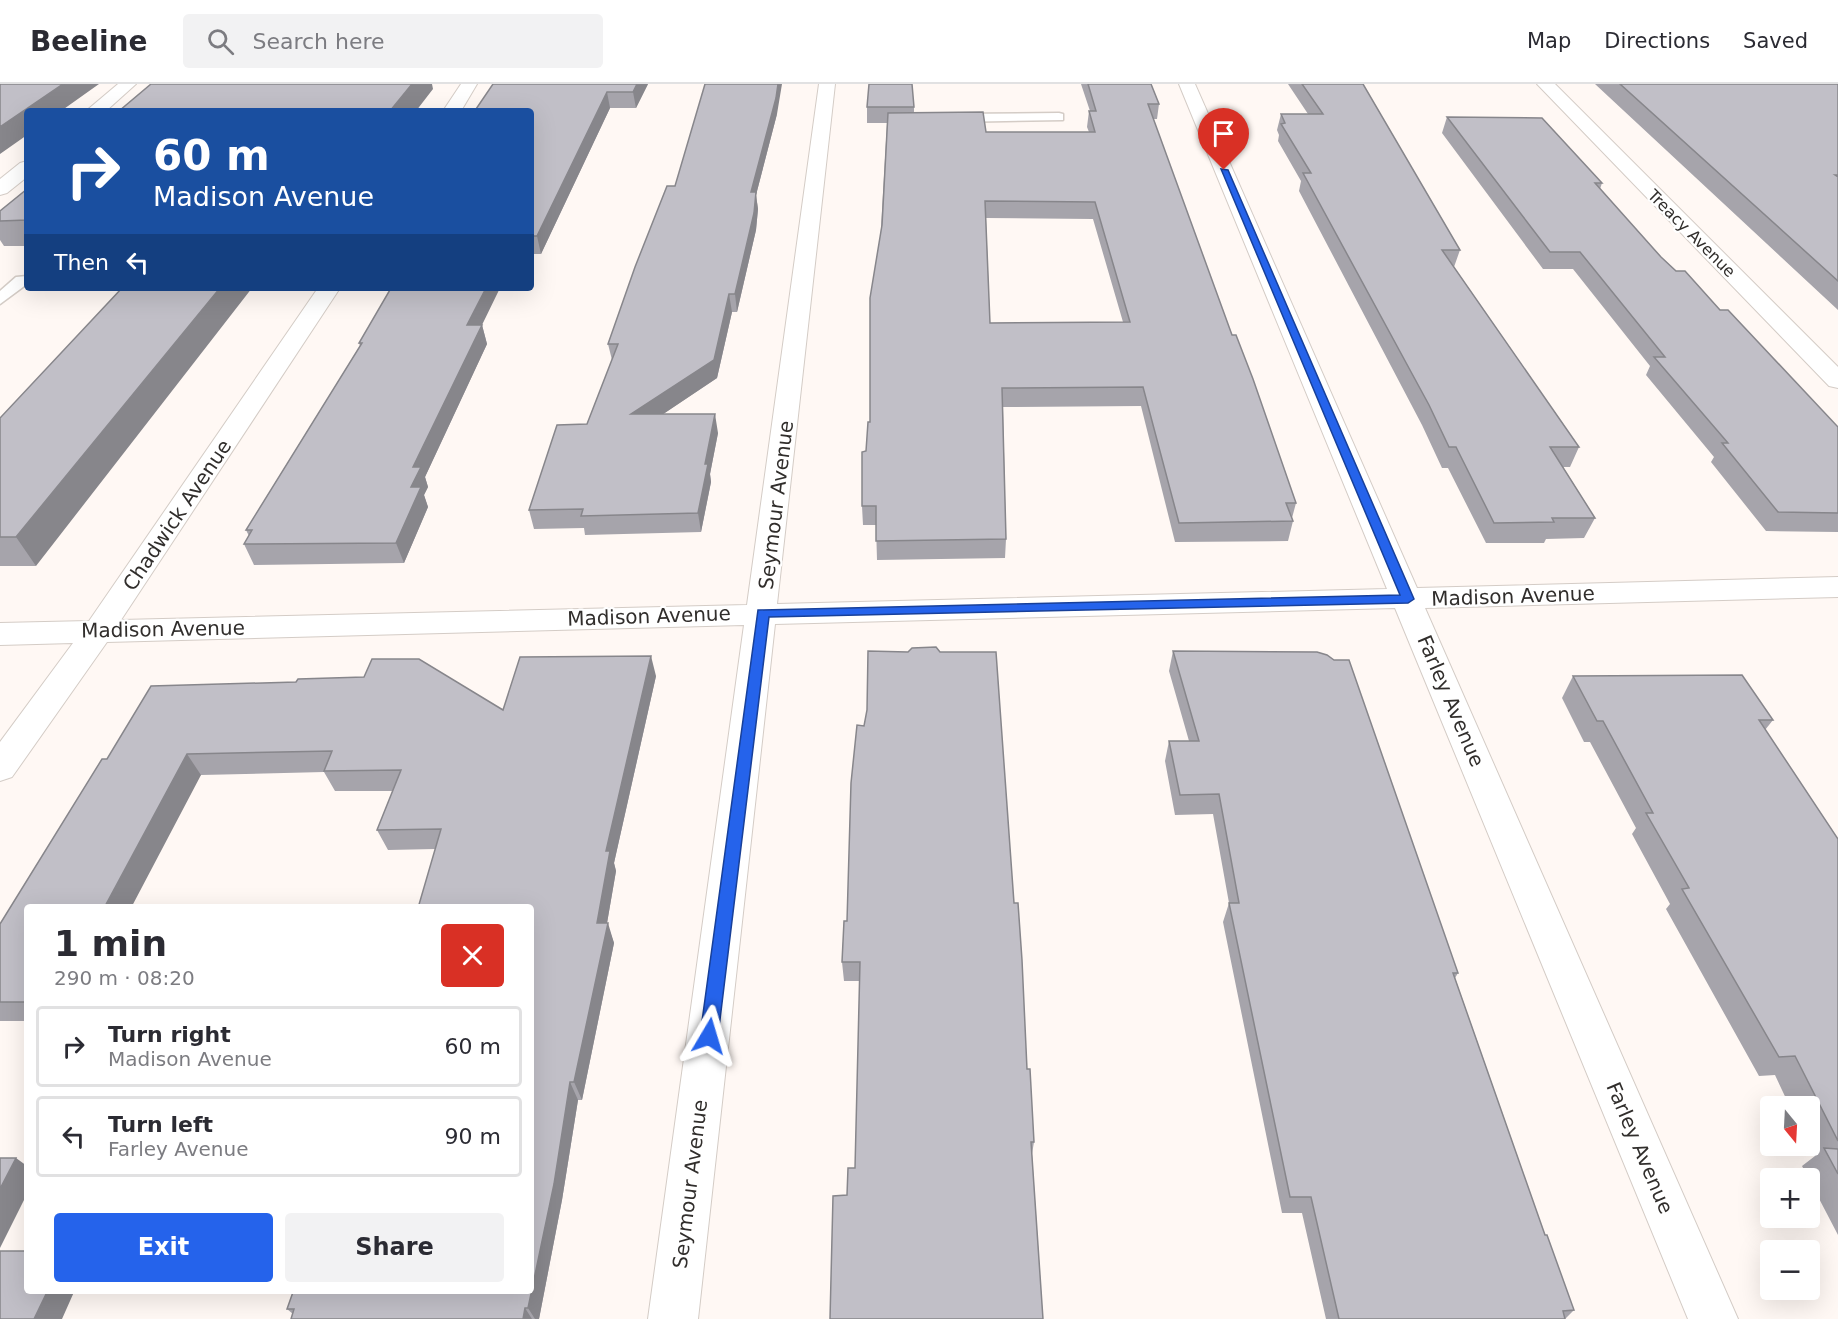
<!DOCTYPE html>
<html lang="en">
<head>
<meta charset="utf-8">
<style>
  body { margin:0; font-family:"DejaVu Sans",sans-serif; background:#f2f2f3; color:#2b2b33; height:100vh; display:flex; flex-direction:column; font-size:22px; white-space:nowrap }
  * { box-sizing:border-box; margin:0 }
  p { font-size:20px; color:#7c7c81 }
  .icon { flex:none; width:33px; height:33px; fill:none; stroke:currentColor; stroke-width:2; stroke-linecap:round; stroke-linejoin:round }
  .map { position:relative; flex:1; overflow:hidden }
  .details { position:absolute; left:24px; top:820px; width:510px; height:390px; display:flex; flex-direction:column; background:#fff; border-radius:6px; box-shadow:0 6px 24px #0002 }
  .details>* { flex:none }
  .hud { position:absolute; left:24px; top:24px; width:510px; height:183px; border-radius:6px; box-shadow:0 6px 24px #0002; background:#1a4fa0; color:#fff; overflow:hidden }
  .needle { width:39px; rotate:162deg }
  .buttons { position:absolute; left:1760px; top:1012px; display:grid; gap:12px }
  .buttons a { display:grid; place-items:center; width:60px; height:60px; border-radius:6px; background:#fff; box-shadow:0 6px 24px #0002; font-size:30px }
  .pin { position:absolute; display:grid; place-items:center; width:51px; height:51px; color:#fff; margin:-62px -26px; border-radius:50% 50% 50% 0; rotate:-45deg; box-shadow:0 0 6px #0007 }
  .pin .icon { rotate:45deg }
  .me { position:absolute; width:66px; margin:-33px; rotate:7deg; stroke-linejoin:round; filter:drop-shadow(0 0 4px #0008) }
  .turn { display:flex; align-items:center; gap:21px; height:126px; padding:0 30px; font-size:27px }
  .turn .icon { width:78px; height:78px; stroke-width:2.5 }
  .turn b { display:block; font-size:42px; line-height:51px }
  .then { display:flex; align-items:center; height:57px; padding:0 30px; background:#0003; gap:12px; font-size:22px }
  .round { display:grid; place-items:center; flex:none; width:63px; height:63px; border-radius:6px; background:#f2f2f3 }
  .headline { display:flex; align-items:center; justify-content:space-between; height:102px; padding:0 30px }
  h1 { font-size:36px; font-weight:800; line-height:45px }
  .button { display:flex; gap:12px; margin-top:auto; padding:12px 30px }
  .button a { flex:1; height:69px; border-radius:6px; background:#2563eb; color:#fff; font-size:24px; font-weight:800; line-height:69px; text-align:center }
  .button a+a { background:#f2f2f3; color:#2b2b33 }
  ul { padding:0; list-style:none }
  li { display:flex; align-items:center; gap:18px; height:81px; margin:0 12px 9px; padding:0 18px; border:3px solid #e1e1e2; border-radius:6px }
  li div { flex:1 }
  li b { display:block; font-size:22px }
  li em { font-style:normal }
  header { display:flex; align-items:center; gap:36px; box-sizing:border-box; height:84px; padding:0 30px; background:#fff; border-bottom:2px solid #e1e1e2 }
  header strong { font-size:28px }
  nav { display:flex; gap:33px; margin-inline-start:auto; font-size:21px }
  .search { width:420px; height:54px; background:#f2f2f3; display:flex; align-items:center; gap:15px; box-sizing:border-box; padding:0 21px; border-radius:6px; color:#7c7c81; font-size:22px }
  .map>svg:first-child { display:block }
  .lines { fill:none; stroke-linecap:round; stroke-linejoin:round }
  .service-casing { stroke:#d4ccc6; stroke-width:3 }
  .minor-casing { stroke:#d4ccc6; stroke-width:2 }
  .secondary-casing { stroke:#d4ccc6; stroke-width:2 }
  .service { fill:#fff; fill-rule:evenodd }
  .minor { fill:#fff; fill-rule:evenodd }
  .secondary { fill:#fff; fill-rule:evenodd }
  .wall { fill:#a6a4ab; fill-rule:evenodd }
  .shaded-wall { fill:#87868b }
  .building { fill:#c1bfc7; stroke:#87868b; stroke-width:1.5; fill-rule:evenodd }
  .route { fill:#2563eb; stroke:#184099; stroke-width:1.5 }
  .labels { text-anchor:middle; stroke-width:4.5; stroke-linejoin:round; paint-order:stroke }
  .far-street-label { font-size:16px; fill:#312e2c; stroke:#fff }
  .street-label { font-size:20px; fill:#312e2c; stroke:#fff }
</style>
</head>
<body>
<header>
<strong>Beeline</strong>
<div class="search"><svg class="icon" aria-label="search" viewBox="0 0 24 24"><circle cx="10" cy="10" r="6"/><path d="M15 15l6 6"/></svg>Search here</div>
<nav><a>Map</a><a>Directions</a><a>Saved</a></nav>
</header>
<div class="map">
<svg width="1838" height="1235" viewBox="0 0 1838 1235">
  <rect width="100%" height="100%" fill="#fff8f4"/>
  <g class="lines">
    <defs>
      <path id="service" d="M1059 29 1063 30V36L955 38 949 34 955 30Z
        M27 192V200L0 220V207L16 193Z"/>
      <path id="minor" d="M461 0H477L461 27H443Z
        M819 0H835L777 520 1387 505 1179 0H1195L1417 504 1838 493V513L1425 524 1738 1235H1688L1395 524 775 540 698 1235H648L744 541 107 558 12 693 0 697V658L73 559 0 561V539L89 537 318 204H340L121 536 747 521Z
        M1537 0H1555L1838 283V304L1829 302Z"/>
      <path id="secondary" d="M118 0H136L106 27H86Z
        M27 77V93L7 109 0 111V95L20 79Z"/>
    </defs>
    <use href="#service" class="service-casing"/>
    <use href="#minor" class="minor-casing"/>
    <use href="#secondary" class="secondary-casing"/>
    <use href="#service" class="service"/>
    <use href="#minor" class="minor"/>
    <use href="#secondary" class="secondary"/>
  </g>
  <path class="wall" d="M648 0 636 24H610L541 170H531V27H476V25Z
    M1081 0H1151L1159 20 1157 35H1153L1232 251 1296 419 1292 434 1293 437 1288 457 1175 458 1141 322 1003 323 1006 455 1005 474 877 476 876 441H863L862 422 866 367 870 338 887 39H867V23H914V29L986 48H1089L1087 43 1089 27H1090ZM986 134 1093 135 1123 238 990 239Z
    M1288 0H1363L1460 166 1454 183 1579 363 1570 383H1563L1595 434 1584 454 1546 455 1544 459H1486L1448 384H1442L1422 341 1299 107 1301 97 1278 57 1279 51 1277 46 1281 30H1308Z
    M1595 0H1838V226Z
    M777 30 756 111 758 125 756 146 737 228H732L717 294 663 330 718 349 710 390 711 398 701 448 585 451 584 444 534 445 529 426 587 340 612 276 608 260 675 102Z
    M1447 33 1602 99 1600 105 1661 173 1720 226 1838 343V448L1766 447 1711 378 1714 373 1646 291 1650 282 1573 185H1543L1442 49Z
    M27 105V162H4L0 156V127Z
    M482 241 487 260 425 393 428 403 424 411 428 423 404 479 254 481 244 460 249 452 246 446 360 262 359 259Z
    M0 334 36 482H0Z
    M1173 567 1458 889 1455 894 1545 1151 1574 1226 1565 1235H1326L1302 1129H1282L1223 838 1229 819 1213 730 1175 731 1165 677 1169 657H1189L1169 587Z
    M656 592 614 779 616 787 607 839 614 859 582 1016H578L562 1116 539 1235H291L293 1230 287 1225 531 1208 435 765 388 766 377 746 393 707H335L324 688 201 691 27 824V937H0V840L107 675 503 626Z
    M1573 592 1773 636 1765 646 1838 755V1151L1802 1082 1815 1072 1809 1061V1023H1790L1775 991 1759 992 1666 825 1670 820 1632 750 1636 744 1590 658H1584L1562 614Z
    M844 837 1027 985 1034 1058 1032 1070 1043 1235 847 1111 855 1084 860 897H844L842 878Z"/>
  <path class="shaded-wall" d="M63 0H99L61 27H27V51L0 70V43Z
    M412 0H432L433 5 416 27H390Z
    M637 0H648L636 24 633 8Z
    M778 0H782L777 30 756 111 758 125 756 146 737 228 735 210 751 108Z
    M607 8 610 24 541 170 537 152Z
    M220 204H252L36 482 16 453Z
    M486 204H500L482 241 487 260 425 393 428 403 424 411 428 423 404 479 396 459 413 383 467 241Z
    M729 210 732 228 717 294 635 349 631 330Z
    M715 330 718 349 710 390 711 398 701 448 698 429 705 380Z
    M651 572 656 592 614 779 616 787 606 845 608 839 614 859 582 1016 574 998 597 839 606 767Z
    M187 670 201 691 131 824H104Z
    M570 998 578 1016 562 1116 539 1235H535L528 1224Z
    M16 1074 27 1082V1110L0 1164V1105Z
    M47 1208H74L62 1235H34Z
    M525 1224 532 1235H523Z"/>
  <path class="building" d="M0 0H63L0 43Z
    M151 0H412L390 27H119Z
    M493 0H637L633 8H607L537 152H531V27H502L504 25H476Z
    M705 0H778L776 14 751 108H756L754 129 735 210H729L714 276 631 330H715L705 380H708L698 429 581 432 583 425 529 426 557 341 587 340 618 260H608L635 183 667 102H675Z
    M869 0H912L914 23H867Z
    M1088 0H1151L1159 20H1148L1232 251H1236L1253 295 1296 419H1286L1293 437 1179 439 1143 303 1002 304 1006 455 876 457V422H862V368L866 367 868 338H870V214L882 141 888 29 983 28 986 48H1095L1089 27H1096ZM985 117 1095 118 1130 238 990 239Z
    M1302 0H1363L1460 166H1442L1579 363H1550L1595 434H1552L1554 438 1494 439 1456 363H1449L1429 321 1303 89H1311L1281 40 1285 39 1281 30H1323Z
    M1620 0H1838V91H1835L1838 93V197Z
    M1447 33 1542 34 1602 99H1595L1661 173 1676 187H1685L1720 226H1728L1838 343V429L1778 428 1722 359H1728L1654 273H1665L1580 168H1550Z
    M27 105V136L0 137V127Z
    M122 204H220L16 453H0V334Z
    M391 204H486L467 241H482L413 383H421L411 403H421L396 459 244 460 252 446H246L362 259H359Z
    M936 563 940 568H996L1014 819H1018L1022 876 1027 985H1030L1034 1058H1031L1043 1235H830L833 1112 847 1111 848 1084H855L860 878H842L844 837H847L851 699 857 641 864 642 867 626 868 567 908 568 912 564Z
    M1173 567 1317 568 1327 571 1334 576H1349L1458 889H1453L1545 1151H1547L1574 1226 1563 1227 1565 1235H1339L1311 1113H1290L1229 819H1239L1219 710 1180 711 1169 657H1199Z
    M651 572 606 767H610L597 839H608L574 998H570L554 1100 528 1224H525L523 1235H291L294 1225H287L293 1208H531V824H418L441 745 377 746 401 686 324 687 332 667 187 670 104 824H27V918H0V840L102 675H107L151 602 296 598 298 595 364 593 372 575H419L503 626 520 573Z
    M1742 591 1773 636H1759L1838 755V1057L1795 972 1779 973 1682 805 1689 804 1646 729H1653L1603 637H1597L1573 592Z
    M1824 1064 1838 1065V1090Z
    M0 1074H16L0 1105Z
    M0 1167H27V1208H47L34 1235H0Z"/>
  <path class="route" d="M1221 85 1228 86 1414 515 1408 519 769 533 718 952 715 958 709 960 703 958 700 952 758 526 1400 511Z"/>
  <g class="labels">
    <g class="far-street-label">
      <text transform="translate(1692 149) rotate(45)" y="6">Treacy Avenue</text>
    </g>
    <g class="street-label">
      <text transform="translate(776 421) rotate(-83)" y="7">Seymour Avenue</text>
      <text transform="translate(177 431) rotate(-56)" y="7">Chadwick Avenue</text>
      <text transform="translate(1513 512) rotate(-2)" y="7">Madison Avenue</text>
      <text transform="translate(649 532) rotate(-2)" y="7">Madison Avenue</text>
      <text transform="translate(163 545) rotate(-1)" y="7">Madison Avenue</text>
      <text transform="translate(1451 617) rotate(67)" y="7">Farley Avenue</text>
      <text transform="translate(1640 1064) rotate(67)" y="7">Farley Avenue</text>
      <text transform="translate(690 1100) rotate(-83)" y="7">Seymour Avenue</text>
    </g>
  </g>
</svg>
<div class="buttons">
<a><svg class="needle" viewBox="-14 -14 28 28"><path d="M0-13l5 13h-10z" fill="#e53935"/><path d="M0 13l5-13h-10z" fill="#7c7c81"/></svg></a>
<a>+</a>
<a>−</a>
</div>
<div class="pin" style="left:1224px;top:86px;background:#d93025"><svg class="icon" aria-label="arrive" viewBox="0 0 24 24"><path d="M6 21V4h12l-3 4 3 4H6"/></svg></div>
<svg class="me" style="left:709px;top:952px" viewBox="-20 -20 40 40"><path d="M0-17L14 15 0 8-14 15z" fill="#2563eb" stroke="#fff" stroke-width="4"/></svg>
<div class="hud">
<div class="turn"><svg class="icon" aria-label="right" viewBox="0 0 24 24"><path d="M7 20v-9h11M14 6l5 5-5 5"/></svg><div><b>60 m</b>Madison Avenue</div></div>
<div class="then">Then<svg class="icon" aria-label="left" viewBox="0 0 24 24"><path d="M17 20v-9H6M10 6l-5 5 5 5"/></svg></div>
</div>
<section class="details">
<div class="headline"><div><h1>1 min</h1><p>290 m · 08:20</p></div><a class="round" style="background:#d93025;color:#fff"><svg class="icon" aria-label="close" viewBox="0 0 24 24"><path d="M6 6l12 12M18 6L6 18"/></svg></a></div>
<ul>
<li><svg class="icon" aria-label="right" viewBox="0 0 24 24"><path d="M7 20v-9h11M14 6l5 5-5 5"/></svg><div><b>Turn right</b><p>Madison Avenue</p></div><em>60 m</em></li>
<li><svg class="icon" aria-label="left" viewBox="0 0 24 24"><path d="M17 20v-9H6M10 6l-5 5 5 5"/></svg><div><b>Turn left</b><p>Farley Avenue</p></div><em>90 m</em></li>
</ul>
<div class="button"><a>Exit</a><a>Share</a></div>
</section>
</div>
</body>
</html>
